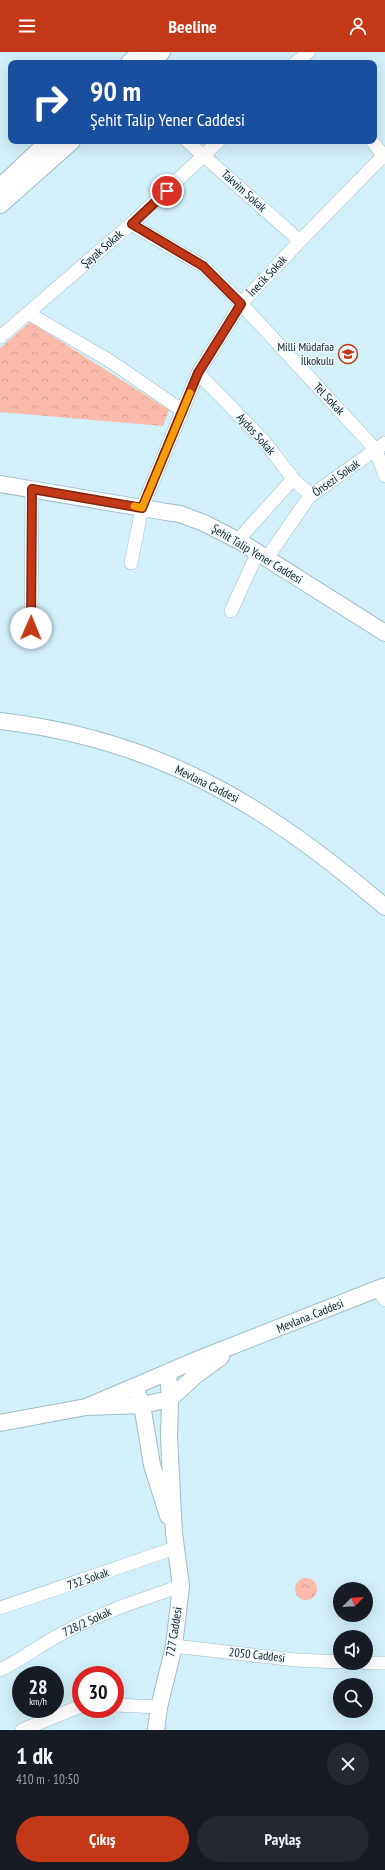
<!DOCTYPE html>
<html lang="tr">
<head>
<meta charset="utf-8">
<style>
  body { margin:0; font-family:"PT Sans Narrow",sans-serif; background:#242831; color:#f1f3f6; height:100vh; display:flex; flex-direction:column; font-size:15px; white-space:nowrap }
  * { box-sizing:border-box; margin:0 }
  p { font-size:13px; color:#9ea1a6 }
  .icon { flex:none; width:22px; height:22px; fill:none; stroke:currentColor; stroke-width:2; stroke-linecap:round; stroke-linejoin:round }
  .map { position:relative; height:1678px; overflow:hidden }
  .drawer { display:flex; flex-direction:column; background:#171b24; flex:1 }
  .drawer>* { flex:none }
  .banner { position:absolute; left:8px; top:8px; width:369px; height:84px; border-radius:8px; box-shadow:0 4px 16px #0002; background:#1a4fa0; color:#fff; overflow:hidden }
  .needle { width:26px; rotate:66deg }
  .tools { position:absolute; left:333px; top:1530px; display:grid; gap:8px }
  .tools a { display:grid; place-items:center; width:40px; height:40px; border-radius:50%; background:#171b24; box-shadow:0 4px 16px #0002; font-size:20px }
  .speed { position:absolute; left:12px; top:1614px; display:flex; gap:8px; font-size:20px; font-weight:700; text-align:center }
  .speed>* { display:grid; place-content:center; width:52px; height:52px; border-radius:50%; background:#171b24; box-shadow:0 4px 16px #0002; line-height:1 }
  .speed small { font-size:10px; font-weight:400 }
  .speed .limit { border:6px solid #d22; background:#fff; color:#111 }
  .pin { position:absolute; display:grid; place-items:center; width:34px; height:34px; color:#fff; margin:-17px; border:2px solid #fff; border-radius:50%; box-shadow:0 1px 4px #0007 }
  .me { position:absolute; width:44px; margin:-22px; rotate:1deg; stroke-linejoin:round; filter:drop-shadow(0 0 3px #0008) }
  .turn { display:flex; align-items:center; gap:14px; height:84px; padding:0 16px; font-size:18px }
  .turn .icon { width:52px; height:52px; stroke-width:2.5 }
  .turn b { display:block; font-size:28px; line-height:34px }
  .round { display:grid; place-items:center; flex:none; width:42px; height:42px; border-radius:21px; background:#242831 }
  .head { display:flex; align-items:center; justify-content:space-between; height:68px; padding:0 16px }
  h1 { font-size:24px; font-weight:800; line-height:30px }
  .cta { display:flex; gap:8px; margin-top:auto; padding:8px 16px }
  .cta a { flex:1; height:46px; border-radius:24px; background:#c33917; color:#fff; font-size:16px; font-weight:800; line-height:46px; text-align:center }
  .cta a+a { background:#242831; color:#f1f3f6 }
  header { display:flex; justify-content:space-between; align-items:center; height:52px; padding:0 16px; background:#c33917; color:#fff; font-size:18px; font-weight:800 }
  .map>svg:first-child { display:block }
  .park { fill:url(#park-crowns) }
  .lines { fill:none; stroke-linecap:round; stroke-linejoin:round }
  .minor-casing { stroke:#9fbdc5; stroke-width:14 }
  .tertiary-casing { stroke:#9fbdc5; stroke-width:18 }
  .secondary-casing { stroke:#9fbdc5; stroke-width:20 }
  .minor { stroke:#fff; stroke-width:13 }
  .tertiary { stroke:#fff; stroke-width:16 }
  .secondary { stroke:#fff; stroke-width:18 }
  .route-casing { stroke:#7f250f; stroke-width:10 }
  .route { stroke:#c33917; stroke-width:7 }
  .slow { stroke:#f59e0b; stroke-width:7 }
  .labels { text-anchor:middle; stroke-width:3; stroke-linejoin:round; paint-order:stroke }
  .street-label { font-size:12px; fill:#162124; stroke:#eefafd }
  .poi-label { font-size:12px; fill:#162124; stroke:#eefafd; text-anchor:end }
</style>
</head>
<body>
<header><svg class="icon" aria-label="menu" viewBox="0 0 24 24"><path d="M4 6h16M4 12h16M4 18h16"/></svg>Beeline<svg class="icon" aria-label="person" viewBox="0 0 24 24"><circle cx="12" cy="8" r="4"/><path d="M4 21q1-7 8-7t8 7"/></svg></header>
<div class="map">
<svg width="385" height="1678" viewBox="0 0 385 1678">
  <defs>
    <pattern id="park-crowns" width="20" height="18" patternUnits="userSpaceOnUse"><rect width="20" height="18" fill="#fcbaaa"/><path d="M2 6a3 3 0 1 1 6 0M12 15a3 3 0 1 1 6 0" fill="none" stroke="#d7a092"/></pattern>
  </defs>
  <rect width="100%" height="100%" fill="#d2f0f9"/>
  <path class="park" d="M30 270 169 358 163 374 0 360V296Z
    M295 1537a11 11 0 1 1 22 0a11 11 0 1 1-22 0Z"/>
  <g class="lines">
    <defs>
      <path id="minor" d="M295 11 309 0
        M187 89 300 189
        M372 89 385 106
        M131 172 203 214 234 244 376 398 385 424
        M28 261 110 309 183 359
        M0 285 131 172 219 89
        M198 321 263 388 295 429 311 443
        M238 488 293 427
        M267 506 309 445 385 391
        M131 511 142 456 198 321 241 252 300 189 385 102
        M231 559 258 500
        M31 576 32 437
        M377 1237 385 1248
        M0 1556 175 1496
        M174 1594 296 1608 340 1610
        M366 1611H385
        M0 1618C21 1608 40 1593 61 1582 99 1561 140 1548 181 1534
        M115 1653 159 1655
        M22 1678 81 1654"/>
      <path id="tertiary" d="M0 432 166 460 180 462 204 471 241 490 385 581
        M0 669C78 678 156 702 225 740 283 772 335 812 385 855
        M138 1343 142 1353 152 1413 168 1464
        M86 1355 194 1309 385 1234
        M0 1371 86 1355 142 1353 170 1347 196 1323 221 1305
        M156 1678 159 1655 174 1594 181 1534 174 1481 169 1386 170 1347 168 1320"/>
      <path id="secondary" d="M130 11 142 0
        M150 11 161 0
        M0 136 50 89
        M0 152 71 89"/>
    </defs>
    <use href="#minor" class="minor-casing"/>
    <use href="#tertiary" class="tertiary-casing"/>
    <use href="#secondary" class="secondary-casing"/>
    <use href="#minor" class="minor"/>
    <use href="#tertiary" class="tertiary"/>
    <use href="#secondary" class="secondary"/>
  </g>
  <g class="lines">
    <defs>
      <path id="route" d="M31 576 32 437 142 456 198 321 241 252 203 214 132 172 167 139"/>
    </defs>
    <use href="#route" class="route-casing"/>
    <use href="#route" class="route"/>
    <path class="slow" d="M134 454 142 456 190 341"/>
  </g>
  <defs>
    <symbol id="school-ring" viewBox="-11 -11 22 22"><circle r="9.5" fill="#eefafd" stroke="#c33917" stroke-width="1.5"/><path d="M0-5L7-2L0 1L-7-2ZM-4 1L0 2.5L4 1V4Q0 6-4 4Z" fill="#c33917"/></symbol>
  </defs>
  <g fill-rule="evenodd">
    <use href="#school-ring" x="337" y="291" width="22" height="22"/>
  </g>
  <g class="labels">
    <g class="street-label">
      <text transform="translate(244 139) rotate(42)" y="4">Takvim Sokak</text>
      <text transform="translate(102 197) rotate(-41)" y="4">Şayak Sokak</text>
      <text transform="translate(267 224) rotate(-47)" y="4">İnecik Sokak</text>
      <text transform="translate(329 347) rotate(47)" y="4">Tel Sokak</text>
      <text transform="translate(256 382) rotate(48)" y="4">Aydos Sokak</text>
      <text transform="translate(336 426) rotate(-35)" y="4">Önsezi Sokak</text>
      <text transform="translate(257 502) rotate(31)" y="4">Şehit Talip Yener Caddesi</text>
      <text transform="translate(207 732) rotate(26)" y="4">Mevlana Caddesi</text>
      <text transform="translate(310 1264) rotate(-22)" y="4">Mevlana. Caddesi</text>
      <text transform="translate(88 1527) rotate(-19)" y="4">732 Sokak</text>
      <text transform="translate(87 1570) rotate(-25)" y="4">728/2 Sokak</text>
      <text transform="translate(174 1580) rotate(-81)" y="4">727 Caddesi</text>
      <text transform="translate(257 1603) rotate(6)" y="4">2050 Caddesi</text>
    </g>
    <g class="poi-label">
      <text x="334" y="299">Milli Müdafaa<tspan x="334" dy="14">İlkokulu</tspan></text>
    </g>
  </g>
</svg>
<div class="tools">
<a><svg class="needle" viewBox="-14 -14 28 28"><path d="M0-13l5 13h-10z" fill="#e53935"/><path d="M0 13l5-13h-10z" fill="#9ea1a6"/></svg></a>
<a><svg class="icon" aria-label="sound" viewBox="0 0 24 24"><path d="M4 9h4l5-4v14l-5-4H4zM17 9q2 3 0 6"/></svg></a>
<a><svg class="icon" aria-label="search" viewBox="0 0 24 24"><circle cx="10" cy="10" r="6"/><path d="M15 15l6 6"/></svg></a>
</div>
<div class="speed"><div>28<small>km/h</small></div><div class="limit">30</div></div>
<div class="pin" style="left:167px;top:139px;background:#d93025"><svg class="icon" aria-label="arrive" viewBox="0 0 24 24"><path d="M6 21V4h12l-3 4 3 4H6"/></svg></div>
<svg class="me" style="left:31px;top:576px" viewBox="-20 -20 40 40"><circle r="19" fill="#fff"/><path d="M0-13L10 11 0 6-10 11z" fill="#c33917"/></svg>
<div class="banner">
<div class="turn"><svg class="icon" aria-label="right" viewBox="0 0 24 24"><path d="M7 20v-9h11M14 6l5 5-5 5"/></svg><div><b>90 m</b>Şehit Talip Yener Caddesi</div></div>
</div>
</div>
<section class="drawer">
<div class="head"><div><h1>1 dk</h1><p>410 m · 10:50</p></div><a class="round"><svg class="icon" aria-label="close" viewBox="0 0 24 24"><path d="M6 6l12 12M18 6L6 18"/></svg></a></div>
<div class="cta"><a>Çıkış</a><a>Paylaş</a></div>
</section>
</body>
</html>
